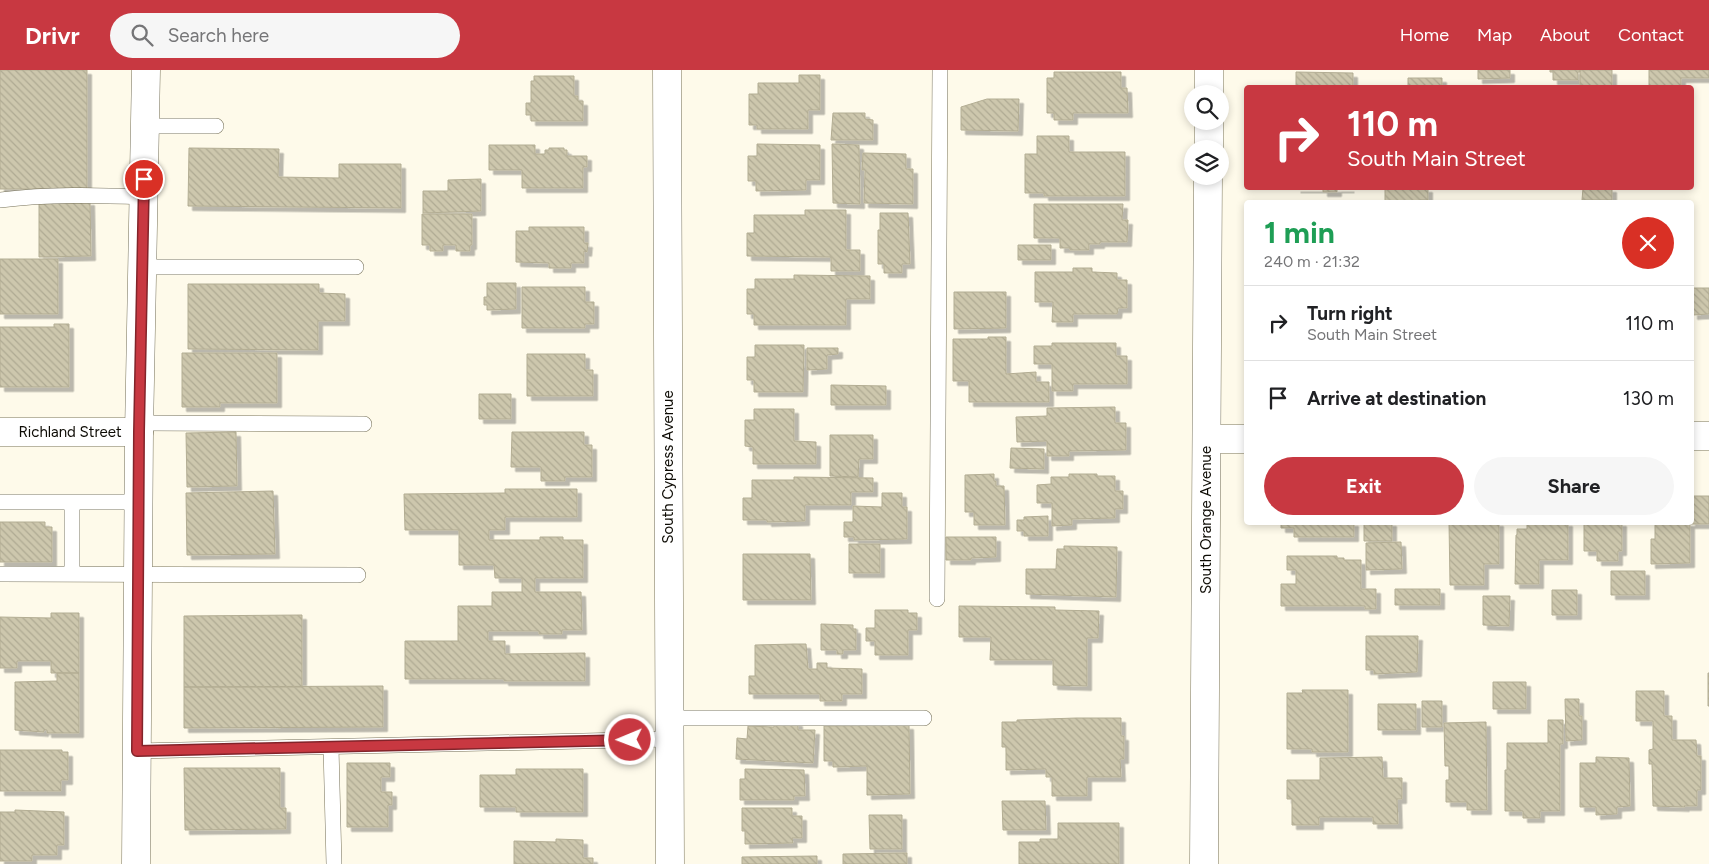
<!DOCTYPE html>
<html lang="en">
<head>
<meta charset="utf-8">
<style>
  body { margin:0; font-family:Figtree,sans-serif; background:#f6f6f6; color:#202124; height:100vh; display:flex; flex-direction:column; font-size:19px; white-space:nowrap }
  * { box-sizing:border-box; margin:0 }
  p { font-size:16px; color:#757577 }
  .icon { flex:none; width:28px; height:28px; fill:none; stroke:currentColor; stroke-width:2; stroke-linecap:round; stroke-linejoin:round }
  .map { position:relative; flex:1; overflow:hidden }
  .panel { position:absolute; left:1244px; top:130px; width:450px; height:325px; display:flex; flex-direction:column; background:#fff; border-radius:5px; box-shadow:0 2px 8px #0003 }
  .panel>* { flex:none }
  .hud { position:absolute; left:1244px; top:15px; width:450px; height:105px; border-radius:5px; box-shadow:0 2px 8px #0003; background:#c83841; color:#fff; overflow:hidden }
  .tools { position:absolute; left:1184px; top:15px; display:grid; gap:10px }
  .tools a { display:grid; place-items:center; width:45px; height:45px; border-radius:50%; background:#fff; box-shadow:0 2px 8px #0003; font-size:25px }
  .pin { position:absolute; display:grid; place-items:center; width:42px; height:42px; color:#fff; margin:-21px; border:2px solid #fff; border-radius:50%; box-shadow:0 1px 5px #0007 }
  .me { position:absolute; width:55px; margin:-28px; rotate:269deg; stroke-linejoin:round; filter:drop-shadow(0 0 4px #0008) }
  .turn { display:flex; align-items:center; gap:18px; height:105px; padding:0 20px; font-size:22px }
  .turn .icon { width:65px; height:65px; stroke-width:2.5 }
  .turn b { display:block; font-size:35px; line-height:42px }
  .round { display:grid; place-items:center; flex:none; width:52px; height:52px; border-radius:26px; background:#f6f6f6 }
  .headline { display:flex; align-items:center; justify-content:space-between; height:85px; padding:0 20px }
  h1 { font-size:30px; font-weight:700; line-height:38px; color:#1e9e55 }
  .cta { display:flex; gap:10px; margin-top:auto; padding:10px 20px }
  .cta a { flex:1; height:58px; border-radius:30px; background:#c83841; color:#fff; font-size:20px; font-weight:700; line-height:58px; text-align:center }
  .cta a+a { background:#f6f6f6; color:#202124 }
  ul { padding:0; list-style:none }
  li { display:flex; align-items:center; gap:15px; height:75px; padding:0 20px; border-top:1px solid #e0e0e0 }
  li div { flex:1 }
  li b { display:block; font-size:19px }
  li em { font-style:normal }
  header { display:flex; align-items:center; gap:30px; box-sizing:border-box; height:70px; padding:0 25px; background:#c83841; color:#fff }
  header strong { font-size:24px }
  nav { display:flex; gap:28px; margin-inline-start:auto; font-size:18px }
  .search { width:350px; height:45px; background:#f6f6f6; display:flex; align-items:center; gap:12px; box-sizing:border-box; padding:0 18px; border-radius:28px; color:#757577; font-size:19px }
  .map>svg:first-child { display:block }
  .building { fill:url(#building-back-hatch); stroke:#b3ad93; filter:url(#shadow) }
  .lines { fill:none; stroke-linecap:round; stroke-linejoin:round }
  .lane-casing { stroke:#77725a; stroke-width:16 }
  .street-casing { stroke:#77725a; stroke-width:29 }
  .primary-casing { stroke:#77725a; stroke-width:29 }
  .lane { stroke:#fff; stroke-width:15 }
  .street { stroke:#fff; stroke-width:28 }
  .primary { stroke:#fff; stroke-width:28 }
  .route-casing { stroke:#82242a; stroke-width:12 }
  .route { stroke:#c83841; stroke-width:9 }
  .labels { text-anchor:middle; stroke-width:4; stroke-linejoin:round; paint-order:stroke }
  .street-label { font-size:15px; fill:#0d0b04; stroke:#fff }
</style>
</head>
<body>
<header>
<strong>Drivr</strong>
<div class="search"><svg class="icon" aria-label="search" viewBox="0 0 24 24"><circle cx="10" cy="10" r="6"/><path d="M15 15l6 6"/></svg>Search here</div>
<nav><a>Home</a><a>Map</a><a>About</a><a>Contact</a></nav>
</header>
<div class="map">
<svg width="1709" height="794" viewBox="0 0 1709 794">
  <defs>
    <pattern id="building-back-hatch" width="6" height="6" patternUnits="userSpaceOnUse" patternTransform="scale(1.25)"><rect width="6" height="6" fill="#cdc7ad"/><path d="M-1 5l2 2M0 0l6 6M5-1l2 2" fill="none" stroke="#afaa93"/></pattern>
    <filter id="shadow"><feDropShadow dx="4.5" dy="4.5" stdDeviation="0" flood-color="#0004"/></filter>
  </defs>
  <rect width="100%" height="100%" fill="#fefaea"/>
  <path class="building" d="M0 0H87V119H0Z
    M1478 0H1510V8L1478 9Z
    M1550 0H1580V2H1578V10H1553V2H1550Z
    M1580 0H1612V18H1580Z
    M1649 0H1709V8H1681V18H1649Z
    M1054 2H1121V18H1127L1128 43H1073V50H1054V43H1047V8H1054Z
    M1296 2 1353 3V18H1288V16H1296Z
    M799 5H820V40H808V59H757V55H749V24H758V13H799Z
    M534 6H574V26H578V31H583V51H531V45H526V33H531V11H534Z
    M1408 8H1442V18H1408Z
    M987 29H1019L1018 61 961 60V37Z
    M833 43H865V49L873 50V70H831Z
    M1037 66H1069V82H1125V126H1044V123H1025V84H1037Z
    M757 74 820 75V110H806V120L756 121V111H748V86H757Z
    M832 74 859 75 860 134 833 133Z
    M489 75H535V84H545V80H549V78H564V80H567V86H587V97H583V118H522V100H489Z
    M189 78 279 79 278 107 339 108V94H401V138L188 136Z
    M863 83 906 84V99H913V134L864 133 865 100H862Z
    M481 109V141L423 143V121H448V110Z
    M1296 118H1350H1337V122H1323V118Z
    M1385 118H1428V130H1420V132H1385Z
    M1583 118H1612V130H1582Z
    M90 131 91 186 39 187V132Z
    M1034 134H1123L1122 150H1128L1127 172H1100V174H1089V180H1070V178H1060V168H1034Z
    M805 140H846V180H860V201H831V187L747 186V163H754V145H805Z
    M880 143H908L910 194H902V203H884V194H878V160H880Z
    M422 144H472V175H470V181H456V175H443V181H430V175H422Z
    M529 157H584V173H588L587 182 584 181V193H571V198H549V193L516 192V161H529Z
    M1018 175H1051V190H1018Z
    M0 189H58V244H0Z
    M1073 198H1092V202L1117 203V210H1127V238H1118L1117 244H1073V252H1052L1053 232H1035V202H1073Z
    M794 205 870 206V229H846V255H754V244H747V219H755V209H794Z
    M487 213H516V239L487 240V235H484V227H487Z
    M188 214H319V223L345 224V251H318V280L188 279Z
    M522 217H585V232H594V254H585V258H522Z
    M1693 218H1709V244L1693 245Z
    M954 222H1006V258L954 259Z
    M54 254H69V317H0V257H54Z
    M988 267H1006V304L1036 302V312H1049V332H969V311H953V269H988Z
    M1052 273H1116V286H1127V314H1073V321H1052V294H1034V276H1052Z
    M755 275H804L803 322H754V310H747V287H755Z
    M807 278H838V284L827 285V299L807 300Z
    M182 283H277V333H220V337H182Z
    M527 284H585V300H593V326H527Z
    M831 315 886 316V335H831Z
    M479 324H511V349H479Z
    M1115 337V353H1126V380L1069 381V386H1047V371L1017 372 1016 347 1047 346V338Z
    M754 339H794V371L816 372V394H753V377L745 376V350H754Z
    M236 362 237 416 187 417 186 363Z
    M512 362H584V375H592V407H565V411H541V397H511Z
    M830 365H873V389H859L858 407 830 406Z
    M1011 378 1044 379V399L1010 398Z
    M994 404V411H996V416H1004L1005 455H974V442H965V405Z
    M1069 404H1097V406H1115V421H1123V439H1115V448L1072 449V455L1052 456V433H1037V415L1051 414V407H1069Z
    M794 407 873 408V422H851V435H805V451L767 452V450H743V428H752V410H794Z
    M505 419H577V447H505V460H489V470H540V467H563V470H583V508H535V522H581L582 560H562V564H539V561H488V571H505V584L585 583V611H504V609H405V571H458V536H492V522H522V508H495L494 495H459V460H405L404 424 505 423Z
    M273 421 275 484 187 485 186 423Z
    M882 423H902V437H907V469L854 470V467H844V452H853V436L882 437Z
    M1691 426H1709V454H1690V493L1651 494V469H1655V452H1691Z
    M1048 446V466H1024V461H1017V450H1024V447Z
    M0 452H45V457H52V492H0Z
    M1281 452H1354V467H1294V458H1281Z
    M1364 452H1392V471H1364Z
    M1449 452H1499V494H1484V515H1450Z
    M1527 452H1568V490H1539V514H1515L1516 465H1517V459H1527Z
    M1584 452H1622V481H1618V491H1597V481H1584Z
    M946 467H996V487L971 488V490H946Z
    M1401 472 1402 499 1366 500V473Z
    M849 474H880V503H849Z
    M1064 476 1117 477 1116 527 1026 524V499H1056L1057 479H1064Z
    M743 484H810L811 530H743Z
    M1287 486H1337V488H1344V490H1361V519H1376V539H1365V536H1281V514H1296V500H1287Z
    M1611 501H1645V525H1611Z
    M1395 519H1440V535H1395Z
    M1552 520H1577V545H1552Z
    M1483 526H1510L1509 556 1483 555Z
    M959 536 1055 537V540L1099 541 1098 568H1087V616L1053 615V590H990L991 567H959Z
    M875 540H908V543H917V560H908V585H875V571H866V558H875Z
    M51 543H79V603H51V591H17V598H0V547L51 548Z
    M302 545V617H184V546Z
    M821 554 853 555V559H856V580H843V584H837V580H821Z
    M1366 566H1418L1417 602 1374 604V600H1366Z
    M794 574H806L808 599H817V593H827V598L862 599V624H842V631H820V624H749V606H755V575Z
    M57 603H79V663H47V660H44V662L15 660V612L57 611Z
    M1708 603H1709V636H1708Z
    M1493 612H1526V639H1493Z
    M383 616V657L184 658V617Z
    M1302 620H1348V682H1312V679H1287V623H1303Z
    M1636 621H1664V646H1672V670H1696L1697 686H1701V720H1697V736H1684L1685 737 1653 736 1652 694H1649V680L1653 679V651H1636Z
    M1565 629H1579V646H1582V670L1566 671Z
    M1422 631H1442V657H1422Z
    M1378 634H1416V660H1378Z
    M1076 648H1121V666H1124V689H1120L1121 707H1087V726H1052V707H1046V699L1006 700V677H1002V652H1017V650Z
    M774 650 798 652V660H815L813 693 736 689 737 668 747 669 748 656 774 657Z
    M1548 650H1563V674H1560V741H1540V748H1523V741H1505V700H1507V673H1548Z
    M1486 652 1487 740H1467V732H1446V710H1449V696H1445L1444 653Z
    M909 655 910 724 867 725V696L833 697V691H824V656Z
    M0 680H62V682H68V710H61V721H0Z
    M1382 687 1383 708H1402V729H1397L1398 754H1373V747H1319V755H1292V729H1287V710H1320V688Z
    M1596 687 1629 688 1630 736 1617 737V744L1596 745V737H1580V693H1596Z
    M347 693H390V707H381V722H392V735H388V757H347Z
    M184 698H280V738H286V759L185 760Z
    M516 699H583V742H516V737H480V705H516Z
    M745 699 804 700 805 726H794V730H740V709H745Z
    M1002 731H1045L1046 760H1003Z
    M742 738H792V746H802V768H792L793 773 745 774V761H742Z
    M15 740 64 742V775H57V785H32V791H0V742H15Z
    M869 745H902V779H870Z
    M1058 753H1119V794H1019V772H1040V769H1058Z
    M556 769 583 770V788H593V794H514V771L556 772Z
    M907 783V794H843V784Z
    M817 786V794H742V787Z"/>
  <g class="lines">
    <defs>
      <path id="lane" d="M145 56H216
        M0 130C48 124 96 125 144 127
        M143 197H356
        M140 353 364 354
        M0 432H72
        M0 504 358 505
        M72 504V432H139
        M937 529 940 0
        M669 648H924
        M331 677 334 794
        M137 681 669 669"/>
      <path id="street" d="M667 0 670 794
        M1209 24V0
        M1209 79V51
        M0 362H139
        M1691 366H1709
        M1207 369H1246
        M1204 794 1208 106"/>
      <path id="primary" d="M136 794 139 362 146 0"/>
    </defs>
    <use href="#lane" class="lane-casing"/>
    <use href="#street" class="street-casing"/>
    <use href="#primary" class="primary-casing"/>
    <use href="#lane" class="lane"/>
    <use href="#street" class="street"/>
    <use href="#primary" class="primary"/>
  </g>
  <g class="lines">
    <defs>
      <path id="route" d="M144 109 139 362 137 681 630 670"/>
    </defs>
    <use href="#route" class="route-casing"/>
    <use href="#route" class="route"/>
  </g>
  <g class="labels">
    <g class="street-label">
      <text x="70" y="367">Richland Street</text>
      <text transform="translate(668 397) rotate(-90)" y="5">South Cypress Avenue</text>
      <text transform="translate(1206 450) rotate(-90)" y="5">South Orange Avenue</text>
    </g>
  </g>
</svg>
<div class="tools">
<a><svg class="icon" aria-label="search" viewBox="0 0 24 24"><circle cx="10" cy="10" r="6"/><path d="M15 15l6 6"/></svg></a>
<a><svg class="icon" aria-label="layers" viewBox="0 0 24 24"><path d="M12 4l9 5-9 5-9-5zM3 14l9 5 9-5"/></svg></a>
</div>
<div class="pin" style="left:144px;top:109px;background:#d93025"><svg class="icon" aria-label="arrive" viewBox="0 0 24 24"><path d="M6 21V4h12l-3 4 3 4H6"/></svg></div>
<svg class="me" style="left:630px;top:670px" viewBox="-20 -20 40 40"><circle r="17" fill="#c83841" stroke="#fff" stroke-width="3"/><path d="M0-11L8 9 0 5-8 9z" fill="#fff"/></svg>
<div class="hud">
<div class="turn"><svg class="icon" aria-label="right" viewBox="0 0 24 24"><path d="M7 20v-9h11M14 6l5 5-5 5"/></svg><div><b>110 m</b>South Main Street</div></div>
</div>
<section class="panel">
<div class="headline"><div><h1>1 min</h1><p>240 m · 21:32</p></div><a class="round" style="background:#d93025;color:#fff"><svg class="icon" aria-label="close" viewBox="0 0 24 24"><path d="M6 6l12 12M18 6L6 18"/></svg></a></div>
<ul>
<li><svg class="icon" aria-label="right" viewBox="0 0 24 24"><path d="M7 20v-9h11M14 6l5 5-5 5"/></svg><div><b>Turn right</b><p>South Main Street</p></div><em>110 m</em></li>
<li><svg class="icon" aria-label="arrive" viewBox="0 0 24 24"><path d="M6 21V4h12l-3 4 3 4H6"/></svg><div><b>Arrive at destination</b></div><em>130 m</em></li>
</ul>
<div class="cta"><a>Exit</a><a>Share</a></div>
</section>
</div>
</body>
</html>
